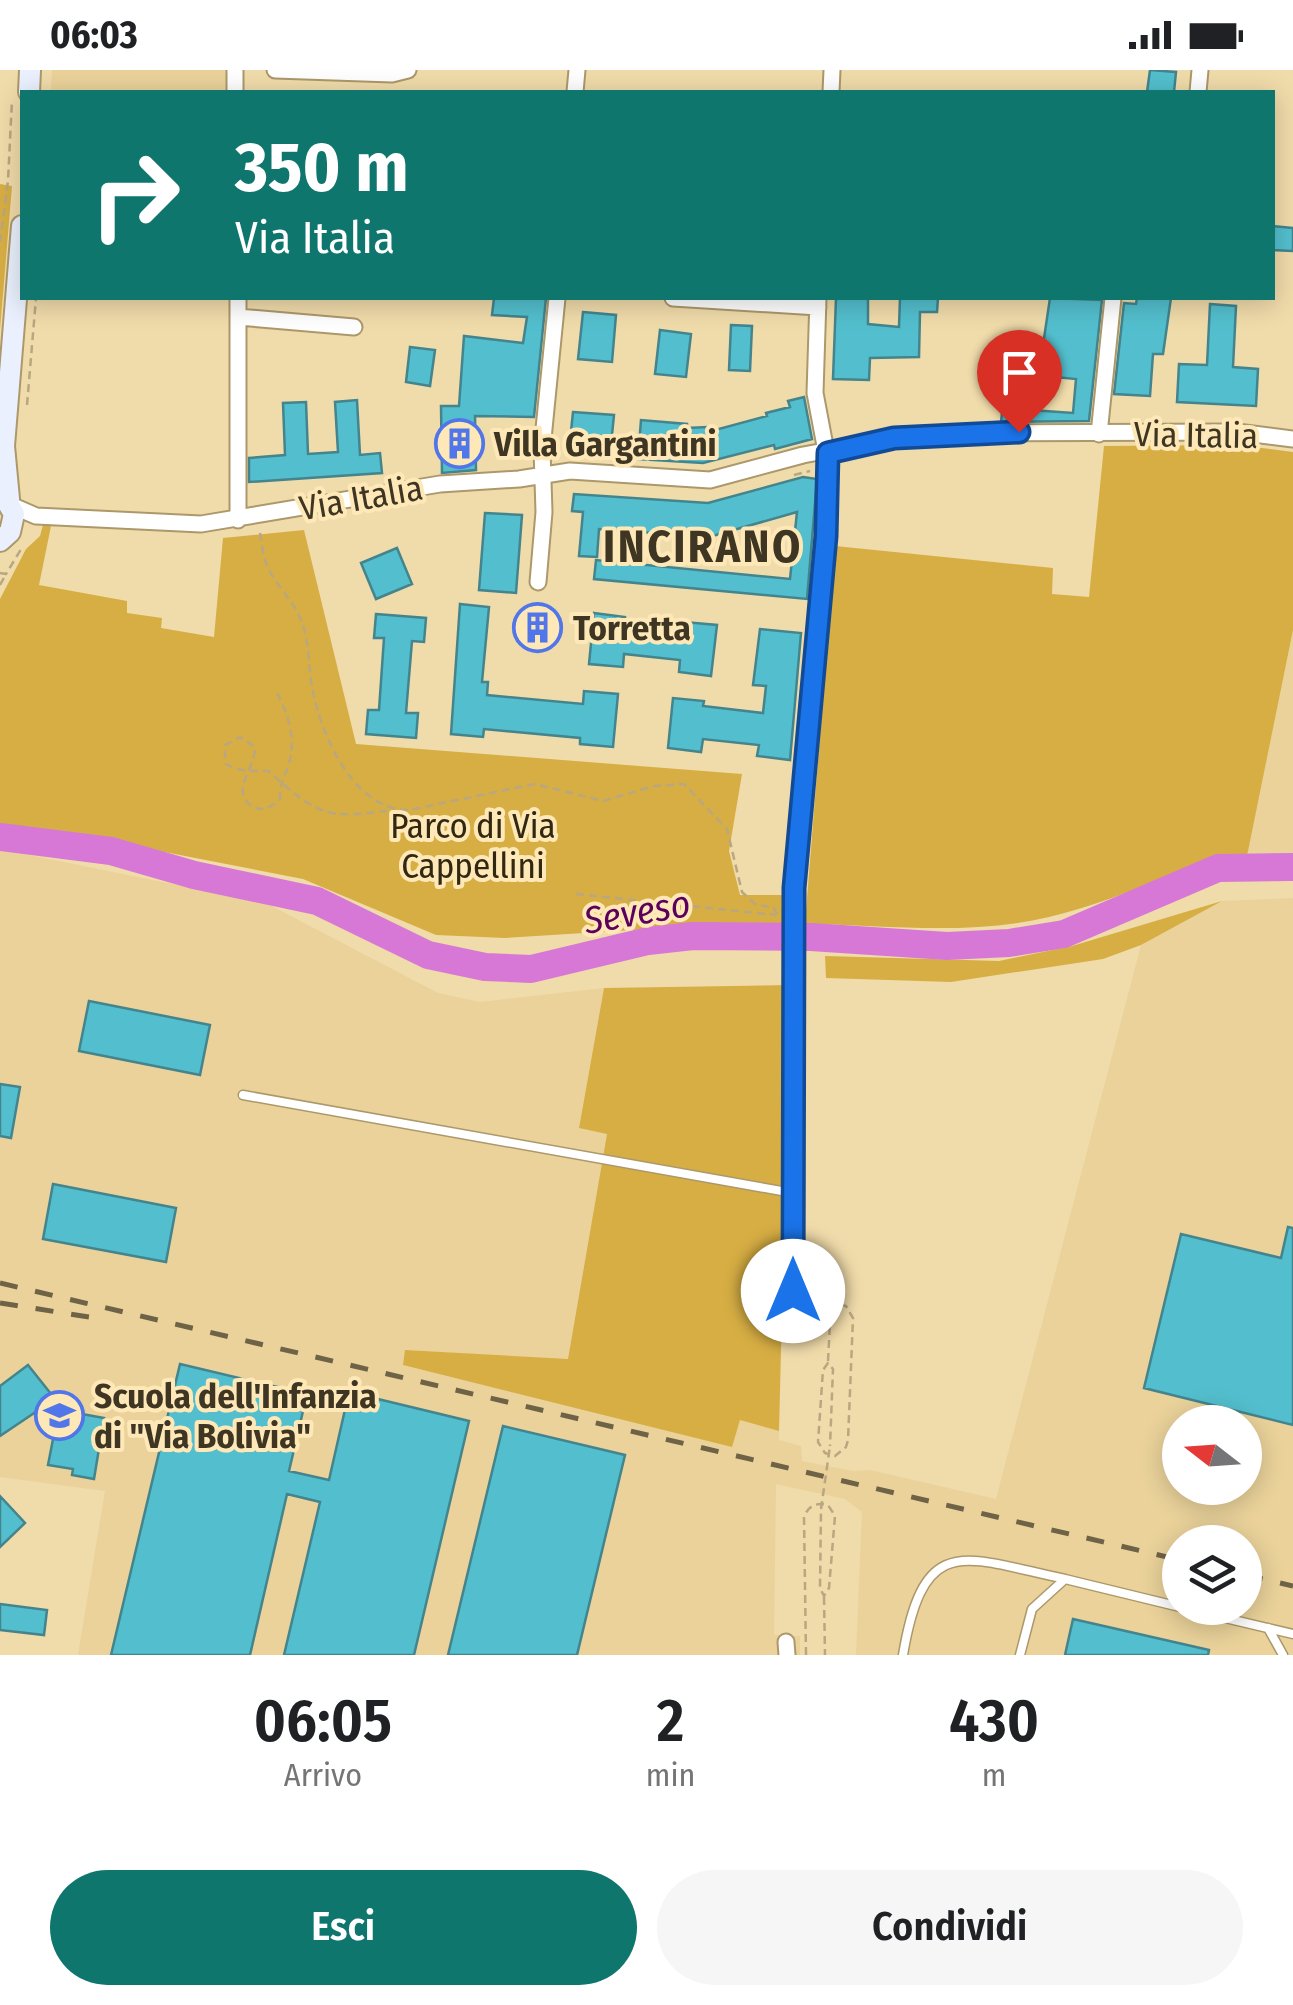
<!DOCTYPE html>
<html lang="it">
<head>
<meta charset="utf-8">
<style>
  body { margin:0; font-family:"Fira Sans Condensed",sans-serif; background:#f6f6f6; color:#202124; height:100vh; display:flex; flex-direction:column; font-size:38px; white-space:nowrap }
  * { box-sizing:border-box; margin:0 }
  p { font-size:32px; color:#757577 }
  .icon { flex:none; width:55px; height:55px; fill:none; stroke:currentColor; stroke-width:2; stroke-linecap:round; stroke-linejoin:round }
  .map { position:relative; height:1585px; overflow:hidden }
  .sheet { display:flex; flex-direction:column; background:#fff; flex:1 }
  .sheet>* { flex:none }
  .banner { position:absolute; left:20px; top:20px; width:1255px; height:210px; border-radius:0px; box-shadow:0 5px 25px #0003; background:#0f766e; color:#fff; overflow:hidden }
  .needle { width:65px; rotate:287deg }
  .buttons { position:absolute; left:1162px; top:1335px; display:grid; gap:20px }
  .buttons a { display:grid; place-items:center; width:100px; height:100px; border-radius:50%; background:#fff; box-shadow:0 5px 25px #0003; font-size:50px }
  .pin { position:absolute; display:grid; place-items:center; width:85px; height:85px; color:#fff; margin:-102px -42px; border-radius:50% 50% 50% 0; rotate:-45deg; box-shadow:0 0 10px #0007 }
  .pin .icon { rotate:45deg }
  .me { position:absolute; width:110px; margin:-55px; rotate:0deg; stroke-linejoin:round; filter:drop-shadow(0 0 8px #0008) }
  .turn { display:flex; align-items:center; gap:35px; height:210px; padding:0 50px; font-size:45px }
  .turn .icon { width:130px; height:130px; stroke-width:2.5 }
  .turn b { display:block; font-size:70px; line-height:85px }
  .eta { display:flex; justify-content:space-evenly; align-items:center; height:170px; text-align:center }
  .eta b { font-size:60px; font-weight:600; line-height:70px }
  .button { display:flex; gap:20px; margin-top:auto; padding:20px 50px }
  .button a { flex:1; height:115px; border-radius:60px; background:#0f766e; color:#fff; font-size:40px; font-weight:600; line-height:115px; text-align:center }
  .button a+a { background:#f6f6f6; color:#202124 }
  .status { display:flex; justify-content:space-between; align-items:center; height:70px; padding:0 50px; background:#fff; direction:ltr }
  .status svg { height:28px; fill:currentColor }
  .map>svg:first-child { display:block }
  .built { fill:#ead29a; fill-rule:evenodd }
  .green { fill:#d7ae44 }
  .lines { fill:none; stroke-linecap:round; stroke-linejoin:round }
  .river { stroke:#d778d7; stroke-width:28 }
  .building { fill:#53bfce; stroke:#43848d; stroke-width:2.5; fill-rule:evenodd }
  .lane-casing { stroke:#ac986a; stroke-width:11 }
  .street-casing { stroke:#ac986a; stroke-width:19 }
  .secondary-casing { stroke:#ac986a; stroke-width:24 }
  .path { stroke:#b8a780; stroke-width:2.5; stroke-dasharray:8 5; stroke-linecap:butt }
  .lane { stroke:#fff; stroke-width:8 }
  .street { stroke:#fff; stroke-width:15 }
  .secondary { stroke:#eaf0fd; stroke-width:20 }
  .rail { stroke:#6f6347; stroke-width:5; stroke-dasharray:18 18; stroke-linecap:butt }
  .path-bridge { stroke:#b8a780; stroke-width:2.5; stroke-dasharray:8 5; stroke-linecap:butt }
  .route-casing { stroke:#114b97; stroke-width:25 }
  .route { stroke:#1a73e8; stroke-width:18 }
  .labels { text-anchor:middle; stroke-width:8; stroke-linejoin:round; paint-order:stroke }
  .street-label { font-size:35px; fill:#3e3622; stroke:#fee8b7 }
  .poi-label { font-size:35px; font-weight:bold; fill:#3e3622; stroke:#fee8b7; text-anchor:start }
  .park-label { font-size:35px; fill:#322811; stroke:#fee8b7 }
  .water-label { font-size:38px; font-style:italic; fill:#5c005e; stroke:#fee8b7 }
  .district-label { font-size:45px; font-weight:bold; letter-spacing:2.5px; fill:#3e3622; stroke:#fee8b7 }
</style>
</head>
<body>
<div class="status"><b>06:03</b><svg viewBox="0 0 49 12"><path d="M0 12V9h3v3zM5 12V6h3v6zM10 12V3h3v9zM15 12V0h3v12zM26 1h20v11H26zM47 4h2v5h-2z"/></svg></div>
<div class="map">
<svg width="1293" height="1585" viewBox="0 0 1293 1585">
  <rect width="100%" height="100%" fill="#f0dbaa"/>
  <path class="built" d="M52 0H230V22H51Z
    M1293 560V784L1247 786 1250 767Z
    M0 779 266 833 438 923 480 932 604 918 579 1057 607 1063 568 1290 406 1280 403 1295 732 1376 740 1349 779 1361V1370L801 1376 802 1391 853 1401 870 1400 996 1429 1141 875 1222 831 1293 828V1585H856L862 1442 845 1429 776 1414 774 1565 800 1566V1585H78L105 1421 0 1407ZM1180 1352H1245V1418H1180ZM1180 1472H1245V1538H1180Z"/>
  <path class="green" d="M0 114 12 116 0 260Z
    M1238 375 1293 382V560L1247 786C1178 798 1117 831 1049 847 968 866 887 855 805 854L835 476 1053 498 1052 524 1089 527 1104 376Z
    M43 455 51 456 39 515 127 531V543L162 548 161 558 214 567 223 468 304 460 356 674 742 704 729 781 740 825H782L783 856 664 858 505 868 436 865 303 809 87 767 0 756V529L26 479 40 466Z
    M1222 831 1141 875 1103 889 951 912 826 908 825 886 999 891 1072 876Z
    M790 915 779 1361 740 1350 732 1377 403 1295 405 1280 568 1289 607 1064 579 1058 604 918Z"/>
  <g class="lines">
    <path class="river" d="M0 767 111 781 194 805 317 831 428 885 485 897 531 899 648 871 693 866 811 867 947 876 1009 873 1064 864 1218 798 1293 797"/>
  </g>
  <path class="building" d="M1150 0 1176 2 1174 22H1147Z
    M1272 156 1293 158V181L1272 180Z
    M494 228H546L534 347 475 346 476 400 442 403 441 336H459L464 266 523 273 527 247 492 245Z
    M836 228H868V254L899 257 900 228H938L937 242H920L919 287 870 288 869 310 833 309Z
    M1050 228 1102 230 1089 351 1001 352 1010 271 1043 275ZM1035 305 1076 309 1073 343 1031 340Z
    M1137 228H1171L1163 284H1153L1150 326 1114 324 1124 233 1136 234Z
    M1210 234 1236 236 1233 297 1258 299 1256 336 1177 332 1179 294 1207 295Z
    M583 242 616 245 612 292 578 289Z
    M731 255 752 256 750 301 729 300Z
    M660 260 691 264 686 307 655 304Z
    M410 277 435 280 430 316 406 312Z
    M804 327 812 369 775 379 774 375 703 393 638 389 641 350 687 354V358L707 357 708 362 767 346 766 343 790 337 788 331Z
    M357 330 360 385 380 383 382 403 249 412V388L285 385 283 333 306 332 308 384 338 382 335 332Z
    M573 342 614 345 610 385 569 381Z
    M803 407 817 409 807 529 594 509 596 490 790 509 797 442 709 467 599 459 597 487 579 486 583 442 572 441 574 424 708 433Z
    M485 443 522 445 516 523 479 520Z
    M397 478 412 514 376 529 361 493Z
    M460 534 489 537 482 612H488L487 625 583 634 584 621 618 624 613 677 580 674V668L484 659 483 667 451 664Z
    M594 543 625 547V552L685 558V552L717 555 711 606 679 602 680 590 624 584 623 597 589 594Z
    M376 544 426 548 424 572 412 571 406 643H418L416 668 366 664 368 640H379L384 568H374Z
    M760 559 801 563 790 690 757 686 759 675 703 669 701 682 668 678 673 628 704 631 703 636 763 643 766 616 753 615Z
    M89 931 210 955 200 1005 79 981Z
    M0 1014 20 1017 11 1068 0 1066Z
    M53 1114 176 1138 166 1192 43 1169Z
    M1288 1157 1293 1158V1355L1144 1318 1181 1164 1281 1188Z
    M180 1294 307 1324 289 1401 329 1410 349 1322 469 1351 414 1585H284L320 1432 287 1424 250 1585H111Z
    M28 1295 55 1329 0 1366V1316Z
    M82 1344 104 1348 94 1409 72 1405 73 1399 48 1395 54 1364 59 1365 62 1347 81 1351Z
    M503 1356 625 1385 577 1585H448Z
    M0 1426 25 1453 0 1477Z
    M0 1534 47 1540 44 1565 0 1560Z
    M1073 1549 1209 1580 1208 1585H1065Z"/>
  <g class="lines">
    <defs>
      <path id="lane" d="M243 1025 793 1123
        M1183 1538 1293 1564
        M1268 1558 1283 1585
        M903 1585C924 1460 965 1488 1065 1509
        M1020 1585 1032 1539 1065 1509 1180 1537"/>
      <path id="street" d="M235 0V22
        M275 0 392 4 408 0
        M575 22 577 0
        M831 22 832 0
        M1198 22 1200 0
        M238 228V450
        M673 228 818 237
        M238 247 354 257
        M1099 364 1113 228
        M13 436 36 446 201 454 440 414 519 409 570 401 710 410 803 385 894 368 984 363 1237 362 1293 369
        M538 512 544 442 542 379 557 228
        M793 1221 794 817 829 397 815 323 818 228
        M786 1572 787 1585"/>
      <path id="secondary" d="M29 22 30 0
        M9 429 4 376 22 156
        M0 471 10 462 14 444 2 423"/>
    </defs>
    <use href="#lane" class="lane-casing"/>
    <use href="#street" class="street-casing"/>
    <use href="#secondary" class="secondary-casing"/>
    <path class="path" d="M0 172 8 111 12 30
      M27 335 36 228
      M794 405 810 401
      M260 463C262 475 263 489 269 500 279 519 295 532 302 553 310 575 308 599 313 622 322 667 355 741 409 740L535 714 603 731 654 716 684 714 727 759 742 822 756 835 773 837 778 845
      M0 503 6 504 23 476
      M0 515 6 504
      M277 623C289 645 297 672 288 697 283 710 280 715 280 729 269 742 248 744 243 723 240 712 255 694 255 677L240 667 224 676 226 694C240 702 252 701 268 701 319 745 324 750 392 740
      M576 824 776 845
      M810 1205 813 1229 846 1236 853 1248 848 1370 846 1377 835 1386 825 1383 818 1372 823 1300 828 1293 833 1299 830 1376
      M828 1291 831 1234
      M824 1527 825 1585
      M806 1585 804 1447C808 1436 816 1432 828 1435L835 1446 829 1518 824 1526 820 1518 821 1439"/>
    <use href="#lane" class="lane"/>
    <use href="#street" class="street"/>
    <use href="#secondary" class="secondary"/>
    <path class="rail" d="M0 1213 1180 1490
      M0 1233 89 1247
      M1245 1505 1293 1516"/>
    <path class="path-bridge" d="M821 1439 830 1376"/>
  </g>
  <g class="lines">
    <defs>
      <path id="route" d="M793 1221 794 818 826 466 828 383 894 368 1019 362"/>
    </defs>
    <use href="#route" class="route-casing"/>
    <use href="#route" class="route"/>
  </g>
  <defs>
    <symbol id="building-ring" viewBox="-11 -11 22 22"><circle r="9.5" fill="#fee8b7" stroke="#5076e9" stroke-width="1.5"/><path d="M-4-6H4V6H1V3H-1V6H-4ZM-2.5-4.3h1.7v1.8h-1.7ZM.8-4.3h1.7v1.8H.8ZM-2.5-1h1.7V.8h-1.7ZM.8-1h1.7V.8H.8Z" fill="#5076e9"/></symbol>
    <symbol id="school-ring" viewBox="-11 -11 22 22"><circle r="9.5" fill="#fee8b7" stroke="#5076e9" stroke-width="1.5"/><path d="M0-5L7-2L0 1L-7-2ZM-4 1L0 2.5L4 1V4Q0 6-4 4Z" fill="#5076e9"/></symbol>
  </defs>
  <g fill-rule="evenodd">
    <use href="#building-ring" x="432" y="346" width="55" height="55"/>
    <use href="#building-ring" x="510" y="530" width="55" height="55"/>
    <use href="#school-ring" x="32" y="1318" width="55" height="55"/>
  </g>
  <g class="labels">
    <g class="street-label">
      <text transform="translate(1196 365) rotate(1)" y="12">Via Italia</text>
      <text transform="translate(361 428) rotate(-10)" y="12">Via Italia</text>
    </g>
    <g class="poi-label">
      <text x="494" y="386">Villa Gargantini</text>
      <text x="573" y="570">Torretta</text>
      <text x="94" y="1338">Scuola dell'Infanzia<tspan x="94" dy="40">di "Via Bolivia"</tspan></text>
    </g>
    <g class="park-label">
      <text x="473" y="768">Parco di Via<tspan x="473" dy="40">Cappellini</tspan></text>
    </g>
    <g class="water-label">
      <text transform="translate(637 842) rotate(-10)" y="13">Seveso</text>
    </g>
    <g class="district-label">
      <text x="703" y="492">INCIRANO</text>
    </g>
  </g>
</svg>
<div class="buttons">
<a><svg class="needle" viewBox="-14 -14 28 28"><path d="M0-13l5 13h-10z" fill="#e53935"/><path d="M0 13l5-13h-10z" fill="#757577"/></svg></a>
<a><svg class="icon" aria-label="layers" viewBox="0 0 24 24"><path d="M12 4l9 5-9 5-9-5zM3 14l9 5 9-5"/></svg></a>
</div>
<div class="pin" style="left:1019px;top:362px;background:#d93025"><svg class="icon" aria-label="arrive" viewBox="0 0 24 24"><path d="M6 21V4h12l-3 4 3 4H6"/></svg></div>
<svg class="me" style="left:793px;top:1221px" viewBox="-20 -20 40 40"><circle r="19" fill="#fff"/><path d="M0-13L10 11 0 6-10 11z" fill="#1a73e8"/></svg>
<div class="banner">
<div class="turn"><svg class="icon" aria-label="right" viewBox="0 0 24 24"><path d="M7 20v-9h11M14 6l5 5-5 5"/></svg><div><b>350 m</b>Via Italia</div></div>
</div>
</div>
<section class="sheet">
<div class="eta">
<div><b>06:05</b><p>Arrivo</p></div>
<div><b>2</b><p>min</p></div>
<div><b>430</b><p>m</p></div>
</div>
<div class="button"><a>Esci</a><a>Condividi</a></div>
</section>
</body>
</html>
